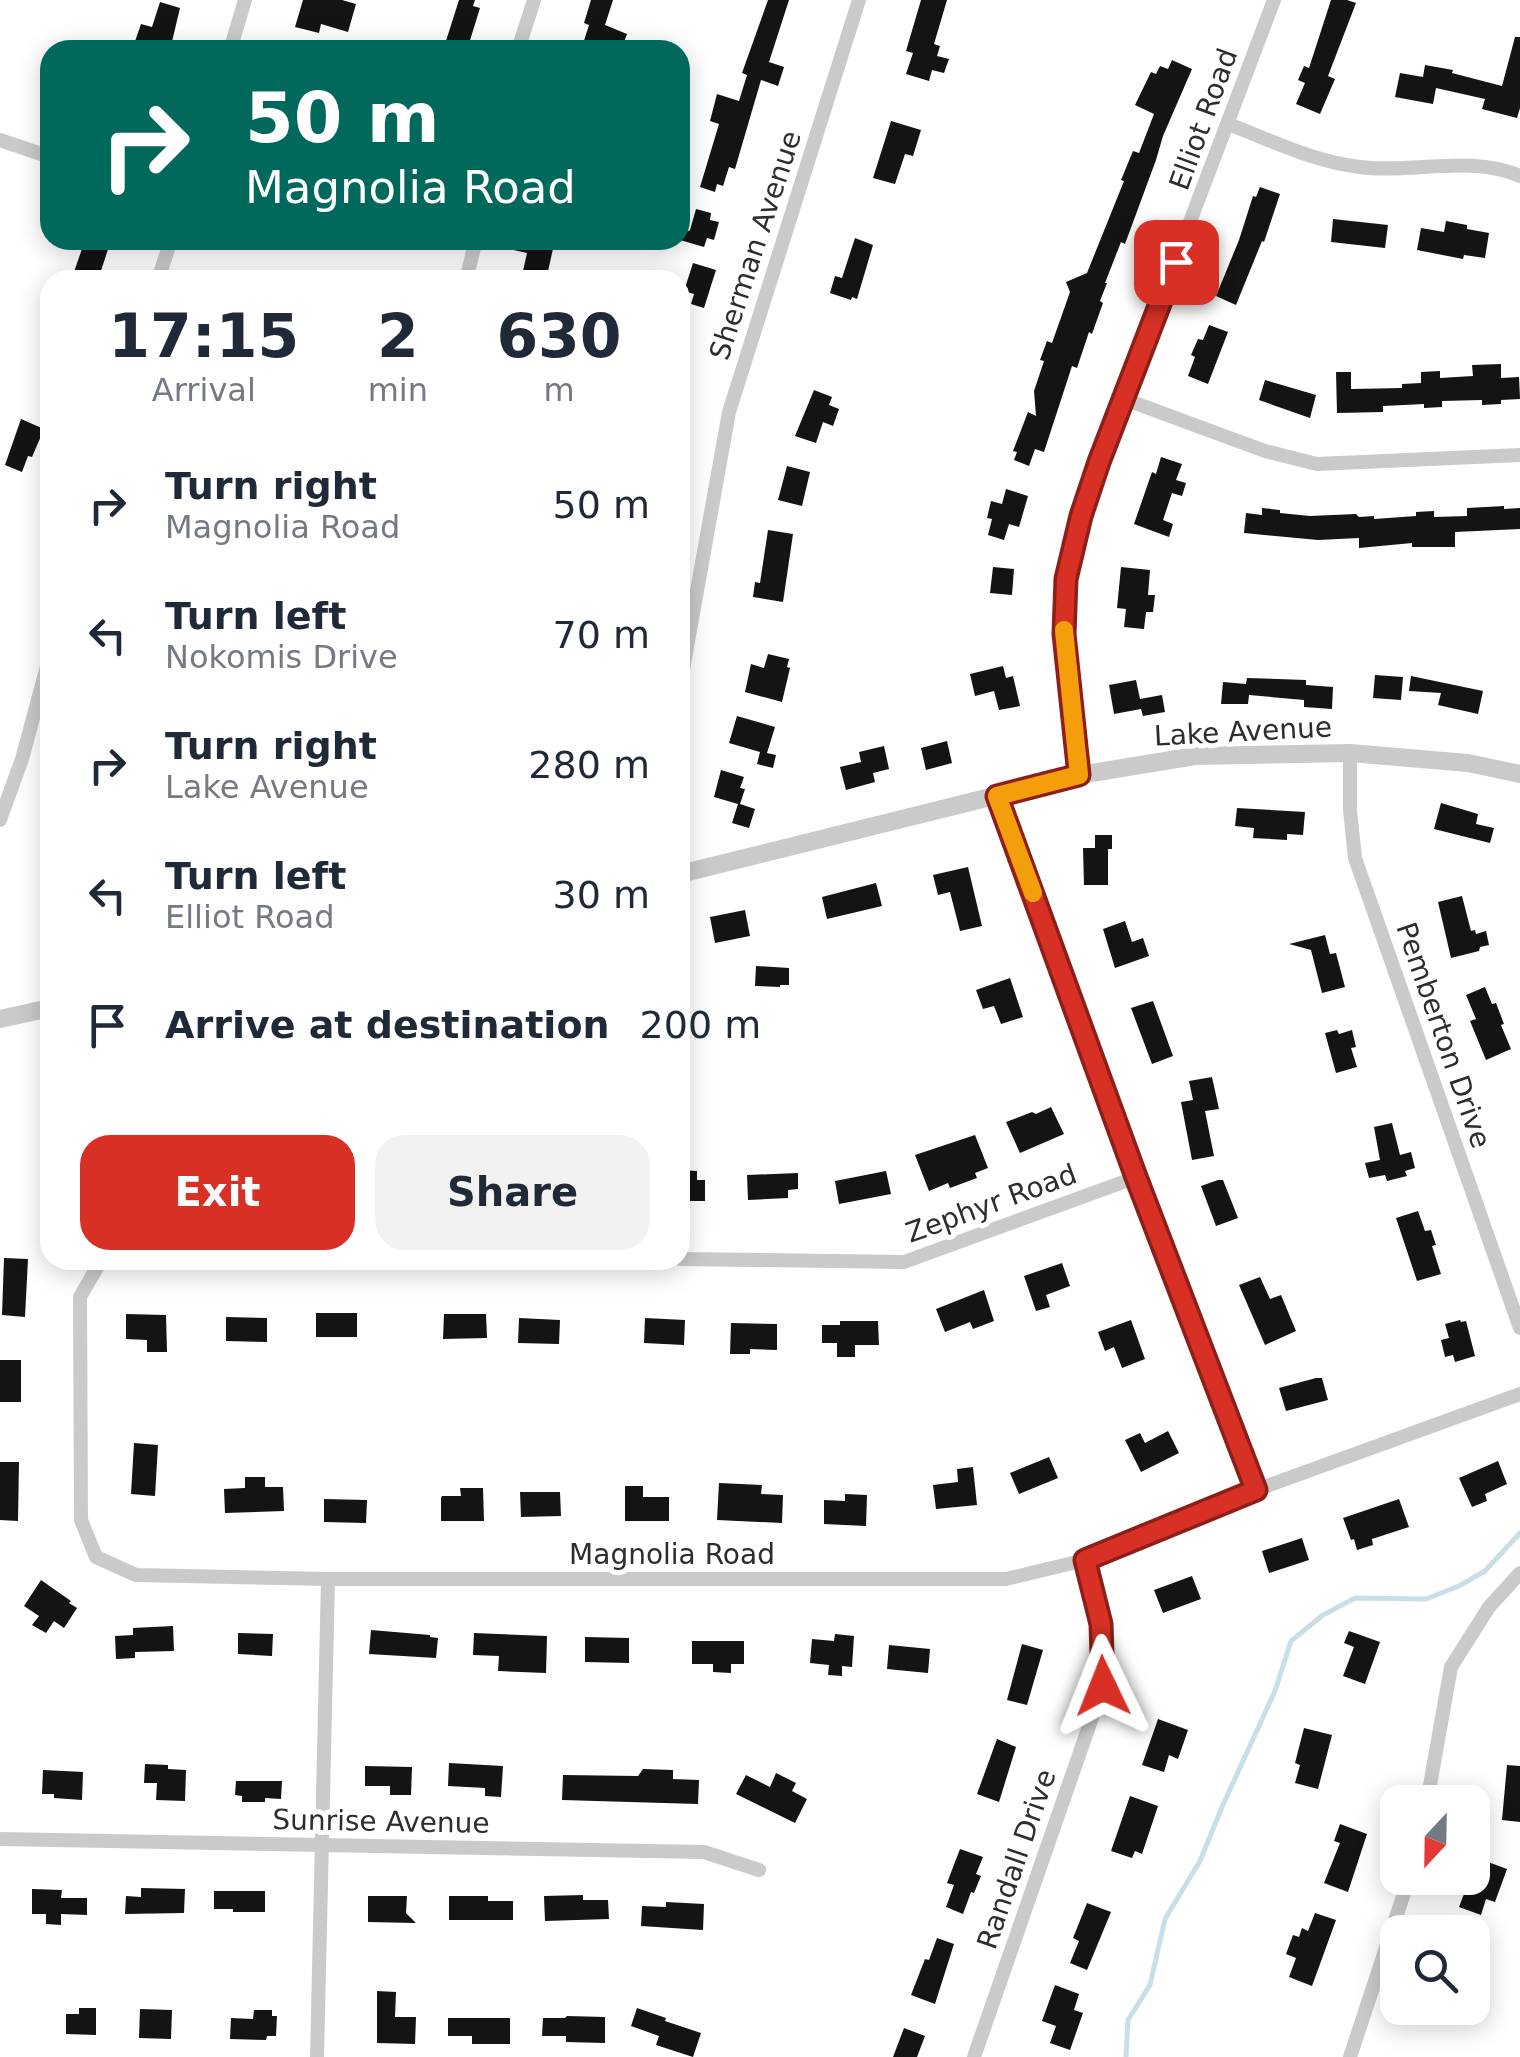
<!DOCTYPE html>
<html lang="en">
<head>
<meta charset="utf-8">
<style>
  body { margin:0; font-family:"DejaVu Sans",sans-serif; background:#f2f2f3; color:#1f2937; height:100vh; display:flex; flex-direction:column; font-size:38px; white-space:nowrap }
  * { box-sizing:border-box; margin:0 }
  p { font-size:32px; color:#747a83 }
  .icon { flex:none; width:55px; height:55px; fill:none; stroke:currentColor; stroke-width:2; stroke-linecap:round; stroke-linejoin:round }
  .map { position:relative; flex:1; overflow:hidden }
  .panel { position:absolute; left:40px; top:270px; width:650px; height:1000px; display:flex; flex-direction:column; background:#fff; border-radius:30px; box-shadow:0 5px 25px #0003 }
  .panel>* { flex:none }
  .guide { position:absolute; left:40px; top:40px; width:650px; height:210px; border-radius:30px; box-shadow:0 5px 25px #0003; background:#00695c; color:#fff; overflow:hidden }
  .needle { width:65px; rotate:202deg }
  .fabs { position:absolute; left:1380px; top:1785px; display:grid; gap:20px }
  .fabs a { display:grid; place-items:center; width:110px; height:110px; border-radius:20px; background:#fff; box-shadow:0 5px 25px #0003; font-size:50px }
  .pin { position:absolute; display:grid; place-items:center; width:85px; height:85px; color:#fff; margin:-42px; border-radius:20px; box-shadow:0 5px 15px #0006 }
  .me { position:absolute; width:110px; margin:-55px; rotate:358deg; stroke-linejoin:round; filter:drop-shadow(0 0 8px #0008) }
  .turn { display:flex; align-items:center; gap:35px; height:210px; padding:0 40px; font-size:45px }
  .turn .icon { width:130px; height:130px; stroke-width:2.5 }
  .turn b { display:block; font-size:70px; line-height:85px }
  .eta { display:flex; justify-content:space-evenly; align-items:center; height:170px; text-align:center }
  .eta b { font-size:60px; font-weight:600; line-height:70px }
  .button { display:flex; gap:20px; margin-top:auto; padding:20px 40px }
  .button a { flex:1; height:115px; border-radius:30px; background:#d93025; color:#fff; font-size:40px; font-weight:600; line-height:115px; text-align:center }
  .button a+a { background:#f2f2f3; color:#1f2937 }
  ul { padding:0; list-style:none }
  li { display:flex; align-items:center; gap:30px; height:130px; padding:0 40px }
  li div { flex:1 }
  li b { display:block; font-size:38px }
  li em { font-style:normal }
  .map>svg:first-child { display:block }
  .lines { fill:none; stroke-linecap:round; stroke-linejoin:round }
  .stream { stroke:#c9dfe7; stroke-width:5 }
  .building { fill:#141414 }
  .minor { stroke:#cacaca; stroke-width:14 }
  .tertiary { stroke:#cacaca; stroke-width:18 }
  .route-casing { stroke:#8d1f18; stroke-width:25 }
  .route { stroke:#d93025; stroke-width:18 }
  .slow { stroke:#f59e0b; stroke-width:18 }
  .labels { text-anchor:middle; stroke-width:10; stroke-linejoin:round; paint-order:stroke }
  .street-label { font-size:28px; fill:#2d2d2d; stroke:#fff }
</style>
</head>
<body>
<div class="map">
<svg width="1520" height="2057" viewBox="0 0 1520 2057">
  <rect width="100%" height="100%" fill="#fff"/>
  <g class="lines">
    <path class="stream" d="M1126 2057 1128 2020 1150 1985 1165 1919 1200 1861 1222 1807 1275 1691 1291 1641 1323 1615 1355 1598 1426 1599 1459 1586 1485 1571 1520 1533"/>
  </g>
  <path class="building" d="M303 0H342L356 4 348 32 321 24 319 33 295 27Z
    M459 0H475L473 6 480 8 467 50 445 44Z
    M591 0H613L605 25 627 34 621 50H581L589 25 584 23Z
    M768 0H789L769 62 784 67 778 86 761 80 735 169 729 167 723 186 717 184 715 192 700 187 719 124 710 121 717 94 739 101 747 75 742 73Z
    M921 0H947L934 44 940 46 937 56 949 59 944 73 932 70 929 81 906 74 913 53 906 51Z
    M1331 0H1347L1356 3 1328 76 1335 79 1320 114 1296 104 1305 83 1298 80 1304 66 1309 68Z
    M160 2 180 8 170 50H132L141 24 152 27Z
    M1515 37H1520V108L1517 118 1482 109 1485 99 1436 88 1433 104 1395 97 1400 73 1423 77 1425 65 1453 70 1452 73 1502 86Z
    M1172 60 1192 69 1163 136 1156 160 1125 244 1121 242 1105 283H1107L1100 301 1103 303 1092 334 1089 332 1077 368 1072 366 1044 452 1035 449 1029 466 1014 460 1017 452 1013 451 1028 412 1036 416 1034 391 1044 361 1040 360 1047 341 1052 343 1070 292 1066 282 1087 273 1124 181 1121 180 1133 151 1139 153 1154 114 1135 105 1151 72 1156 74 1160 66 1168 69Z
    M891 121 921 130 913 156 905 154 895 184 873 178Z
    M1260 187 1280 194 1264 242 1262 241 1236 305 1216 296 1239 240 1253 196 1256 197Z
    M696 209 711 213 710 220 719 222 714 240 707 238 704 247 680 240V236L690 230Z
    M1333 219 1388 225 1385 248 1331 242Z
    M1446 221 1467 225V229L1489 233 1485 258 1464 255 1463 259 1417 250 1421 228 1444 232Z
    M855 238 873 245 857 299 852 297 851 300 830 293 835 276 842 278Z
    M85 240H111L98 280 74 272Z
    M497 240H555L546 280H521L527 253 496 246Z
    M693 263 716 270 704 308 691 304 694 294 684 291Z
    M1209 325 1228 332 1208 384 1188 376 1195 357 1191 355 1198 339 1203 340Z
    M1501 364V378L1519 377 1520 399 1501 400V404L1482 405V400L1442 401V407L1424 408V404L1383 406V412L1337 413 1336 372H1351V389L1402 388V384L1421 383V372L1440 371V378L1473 376 1472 365Z
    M1265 380 1316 395 1310 418 1259 400Z
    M814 390 832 397 829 405 839 409 833 426 823 422 816 443 795 436Z
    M21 419 44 429 32 457 28 456 22 472 5 465Z
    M1161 457 1182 464 1176 480 1186 483 1182 496 1172 493 1163 520 1173 524 1169 537 1134 524 1152 472 1156 474Z
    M787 466 810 472 802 506 778 500Z
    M1006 489 1028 496 1019 527 1009 524 1004 540 988 535 992 519 987 518 991 501 1002 504Z
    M1504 506V509L1520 508V529L1455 532V547H1412V543L1359 548V538L1318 540 1244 533 1246 513 1262 515V508L1280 510V513L1310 516 1356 514 1359 517 1374 516V519L1416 516V512L1434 511V517L1467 516V508Z
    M768 530 793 534 783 602 753 597 755 582 760 583Z
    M993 567 1014 569 1012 595 990 593Z
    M1121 567 1150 570 1148 595H1155L1153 612H1146L1144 629 1124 627 1126 609 1117 608Z
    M768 654 789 659 787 667 790 668 782 702 745 692 751 664 764 668Z
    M1003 666 1006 678 1013 676 1020 706 999 710 994 691 975 696 970 674Z
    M1375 675 1403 677 1401 700 1373 698Z
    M1411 676 1483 691 1478 714 1438 705 1441 693 1409 691Z
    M1247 678 1306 680V685L1333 687 1332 709 1304 707V700L1249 695 1248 704H1221L1223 682 1246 684Z
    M1136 680 1140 699 1162 695 1165 712 1143 716 1141 709 1114 714 1109 685Z
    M737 716 775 727 767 753 776 755 773 768 757 764 760 752 729 743Z
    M947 741 952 763 926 770 921 748Z
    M884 746 889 769 873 773 875 782 846 790 840 767 861 762 859 752Z
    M721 770 744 777 740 788 745 789 740 804 755 809 749 828 732 823 738 804 714 797Z
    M1441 803 1478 814 1476 824 1494 828 1490 843 1434 829Z
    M1237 808 1305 812 1303 835 1287 834V840L1253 838 1254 828 1235 826Z
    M1095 835H1112V849H1108V885H1084L1083 848H1095Z
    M968 867 982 926 960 931 950 892 938 895 933 875Z
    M876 883 882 906 827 919 822 897Z
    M1462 896 1471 931 1475 930 1476 934 1486 931 1489 945 1480 947 1479 951 1451 958 1438 902Z
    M745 910 750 936 715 943 710 917Z
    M1125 921 1132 942 1143 938 1149 956 1115 968 1103 929Z
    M1325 935 1330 954 1336 953 1345 987 1322 993 1311 950 1289 944Z
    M756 966 789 968V985H780V987L755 986Z
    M1010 978 1023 1017 1001 1024 994 1006 983 1009 976 990Z
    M1485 987 1492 1004 1496 1003 1504 1024 1501 1025 1511 1049 1486 1060 1470 1021 1476 1019 1466 995Z
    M1153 1001 1173 1056 1152 1064 1131 1008Z
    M1337 1030 1339 1034 1352 1030 1356 1047 1351 1048 1357 1067 1336 1073 1325 1033Z
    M1212 1077 1219 1109 1205 1111 1214 1156 1192 1160 1181 1102 1193 1100 1189 1081Z
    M1051 1107 1064 1134 1020 1153 1006 1122 1032 1112 1036 1114Z
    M1392 1123 1400 1155 1411 1152 1415 1168 1405 1171 1407 1176 1387 1181 1385 1175 1369 1178 1365 1163 1380 1160 1374 1127Z
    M975 1135 988 1168 975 1173 977 1178 950 1188 948 1183 929 1191 915 1155Z
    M680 1170 697 1171V1180H705V1201H684V1198H680Z
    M886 1171 891 1194 839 1204 835 1181Z
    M798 1173V1189L788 1190V1198L748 1200 747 1175Z
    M1218 1180H1223L1238 1218 1216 1226 1201 1186Z
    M1418 1211 1425 1231 1431 1230 1436 1245 1432 1246 1441 1274 1417 1281 1396 1218Z
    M4 1258 28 1259 25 1317 2 1315Z
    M1062 1263 1070 1286 1046 1295 1050 1307 1036 1311 1024 1276Z
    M1260 1277 1270 1299 1281 1295 1296 1331 1265 1345 1239 1285Z
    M984 1290 994 1321 973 1329 970 1322 945 1332 936 1309Z
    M316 1313H357V1337H316Z
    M126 1314 166 1315 167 1352H147V1340L126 1339Z
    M444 1314H486L487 1338 443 1339Z
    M226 1317 267 1318V1342L226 1341Z
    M519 1318 560 1320 559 1344 518 1343Z
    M645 1318 685 1320 684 1345 644 1343Z
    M1131 1320 1145 1359 1122 1368 1114 1347 1105 1351 1098 1332Z
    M1460 1320 1461 1322 1466 1321 1475 1356 1455 1362 1453 1355 1445 1357 1441 1340 1449 1338 1445 1324Z
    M840 1321H878L879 1345H855V1357H837V1343H822V1325H840Z
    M731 1323 777 1324V1350L750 1349V1354H730Z
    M0 1360H21V1402H0Z
    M1316 1378H1322L1328 1400 1286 1411 1279 1388Z
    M1168 1431 1179 1453 1141 1472 1125 1440 1140 1433 1145 1443Z
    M134 1443 158 1445 155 1496 131 1494Z
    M1049 1457 1058 1478 1019 1494 1010 1473Z
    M1498 1461 1507 1484 1485 1494 1487 1501 1472 1507 1459 1478Z
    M0 1462H19L18 1521 0 1520Z
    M973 1467 977 1505 936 1509 933 1485 958 1482 957 1469Z
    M245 1477H265V1487H283L284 1511 225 1513 224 1489 245 1488Z
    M719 1483 762 1485 761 1494 783 1495 782 1523 717 1520Z
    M625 1486H643V1497H669V1521H625Z
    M460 1488H483L484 1521H441V1498L442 1496H461Z
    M520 1492H560L561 1516 521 1517Z
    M845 1494 867 1495 866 1526 824 1524V1500L845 1501Z
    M324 1499 367 1500 366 1523 324 1522Z
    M1399 1499 1409 1527 1372 1539 1373 1545 1357 1550 1354 1539 1351 1540 1343 1518Z
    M1302 1538 1309 1560 1269 1573 1262 1551Z
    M1192 1576 1201 1599 1163 1613 1154 1590Z
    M41 1580 71 1601 69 1603 77 1608 64 1628 54 1621 46 1633 32 1625 39 1616 24 1606Z
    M173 1626 174 1651 135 1652V1658L116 1659 115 1636 133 1635V1628Z
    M371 1630 430 1635V1637L438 1638 436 1658 369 1654Z
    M1349 1631 1380 1642 1365 1684 1343 1676 1354 1647 1344 1643Z
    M238 1633 273 1634 272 1656 238 1654Z
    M474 1633 547 1636 546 1673 498 1671 499 1656 473 1655Z
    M835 1634 854 1636 852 1667 842 1666V1676L828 1675 829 1665 810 1663 812 1639 834 1641Z
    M585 1637 629 1638V1663L585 1662Z
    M692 1641H744V1664H731V1673L713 1672V1664H692Z
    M1022 1644 1043 1650 1027 1705 1007 1700Z
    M889 1645 930 1649 928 1673 887 1669Z
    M1158 1719 1188 1730 1178 1759 1169 1755 1164 1772 1142 1765Z
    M1304 1728 1332 1735 1318 1789 1295 1783 1300 1765 1295 1763Z
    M997 1739 1016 1747 999 1802 977 1794Z
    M449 1763 503 1766 501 1797 485 1796V1788L448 1786Z
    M145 1764 168 1765V1769L186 1770 185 1801 156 1800 157 1783H144Z
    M1507 1765 1520 1766V1822L1502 1820Z
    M365 1766 412 1767 411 1795H390V1786H365Z
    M643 1769 673 1770V1779L699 1780 698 1804 562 1800 563 1775 638 1776Z
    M43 1770 83 1772 82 1800 54 1798V1794H42Z
    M776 1773 796 1783 792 1791 807 1799 795 1823 736 1794 746 1775 770 1787Z
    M236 1781H282L281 1799 265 1798V1802H242V1796L235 1795Z
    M1130 1796 1158 1806 1142 1854 1135 1851 1132 1858 1111 1851Z
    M1340 1824 1367 1834 1348 1892 1324 1883 1340 1843 1334 1841Z
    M960 1849 983 1857 976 1874 981 1876 974 1893 971 1892 963 1914 946 1907 954 1885 947 1883Z
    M1488 1862 1507 1869 1495 1902 1486 1899 1481 1915 1459 1907 1470 1878 1472 1876 1482 1879Z
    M141 1888 185 1889 184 1913 125 1914 126 1896 141 1897Z
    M32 1889 62 1890 61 1898H87V1915L61 1914V1925L46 1924V1914H32Z
    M214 1891H265V1912H233V1909H214Z
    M583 1895V1900H608L609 1919 545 1921 544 1896Z
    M368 1896H407L406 1913 416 1923 368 1922Z
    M449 1896H488V1901H513V1920H449Z
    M666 1902 704 1904 703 1930 641 1926 642 1906 666 1907Z
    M1087 1903 1111 1912 1087 1970 1070 1963 1079 1941 1073 1938Z
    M1315 1913 1336 1920 1312 1986 1289 1977 1296 1958 1286 1954 1293 1935 1299 1937 1302 1928 1308 1931Z
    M937 1938 954 1944 935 2004 911 1995 925 1959 929 1960Z
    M1055 1985 1079 1994 1074 2010 1083 2013 1070 2050 1050 2043 1056 2026 1042 2021Z
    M377 1991 396 1992 395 2017H416L415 2044 377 2043Z
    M79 2008H96V2035L66 2034V2014H79Z
    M637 2008 666 2018 665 2021 701 2033 693 2057 656 2045 659 2036 631 2026Z
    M140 2009 172 2010 171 2039 139 2038Z
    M254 2010H272V2016H277L276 2036H267L266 2040 230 2039 231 2018 253 2019Z
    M567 2016 605 2017V2043L566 2042V2036H542L543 2018H565Z
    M448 2018H510V2044H472V2036H448Z
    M904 2028 925 2036 917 2057H893Z"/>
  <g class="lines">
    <path class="minor" d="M230 50 245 0
      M518 50 534 0
      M1228 124C1271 140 1314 162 1360 167 1412 174 1470 154 1520 176
      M0 140 50 157
      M158 280 171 240
      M466 280 476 240
      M1124 399 1265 451 1317 464 1520 455
      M680 686 729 412 859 0
      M1350 753V810L1355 858 1520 1328
      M1079 775C1072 711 1059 646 1066 582 1071 541 1086 501 1099 462L1274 0
      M997 796 1137 1177 1256 1490
      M0 820 22 759 50 655
      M680 1259 904 1262 1137 1177
      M111 1260 99 1264 80 1297 81 1520 96 1557 136 1575 328 1579H1006L1085 1560 1256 1490 1520 1394
      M1427 1802 1451 1667 1489 1607 1520 1573
      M0 1839 704 1852 759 1870
      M317 2057 328 1579
      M974 2057 1103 1686 1101 1624 1085 1560
      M1350 2057 1409 1878"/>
    <path class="tertiary" d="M680 874 1079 775 1195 756 1350 753 1468 763 1520 774
      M0 1019 50 1008"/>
  </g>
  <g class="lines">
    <defs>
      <path id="route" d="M1103 1686 1101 1624 1085 1560 1256 1490 1136 1177 997 796 1079 775 1064 634 1066 579 1081 516 1099 462 1176 262"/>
    </defs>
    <use href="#route" class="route-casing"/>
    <use href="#route" class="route"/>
    <path class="slow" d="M1033 893 997 796 1079 775 1064 630"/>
  </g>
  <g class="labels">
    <g class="street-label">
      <text transform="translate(1203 119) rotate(-70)" y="10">Elliot Road</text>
      <text transform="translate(755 245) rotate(-72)" y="10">Sherman Avenue</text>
      <text transform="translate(1243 731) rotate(-3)" y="10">Lake Avenue</text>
      <text transform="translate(1444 1035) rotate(71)" y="10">Pemberton Drive</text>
      <text transform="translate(991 1203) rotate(-20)" y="10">Zephyr Road</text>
      <text x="672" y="1564">Magnolia Road</text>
      <text transform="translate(381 1821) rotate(1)" y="10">Sunrise Avenue</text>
      <text transform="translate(1016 1859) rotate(-71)" y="10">Randall Drive</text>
    </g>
  </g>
</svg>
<div class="fabs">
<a><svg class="needle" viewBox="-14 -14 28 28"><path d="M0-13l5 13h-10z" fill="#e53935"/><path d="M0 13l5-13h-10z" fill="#747a83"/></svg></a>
<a><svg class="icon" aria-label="search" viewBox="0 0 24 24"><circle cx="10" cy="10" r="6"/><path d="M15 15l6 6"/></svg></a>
</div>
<div class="pin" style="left:1176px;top:262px;background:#d93025"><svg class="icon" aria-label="arrive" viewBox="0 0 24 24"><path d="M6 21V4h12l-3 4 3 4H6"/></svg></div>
<svg class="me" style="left:1103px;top:1686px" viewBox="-20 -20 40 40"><path d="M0-17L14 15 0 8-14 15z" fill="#d93025" stroke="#fff" stroke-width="4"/></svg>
<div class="guide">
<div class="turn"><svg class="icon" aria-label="right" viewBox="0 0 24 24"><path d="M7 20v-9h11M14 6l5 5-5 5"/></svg><div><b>50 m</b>Magnolia Road</div></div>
</div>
<section class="panel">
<div class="eta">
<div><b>17:15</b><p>Arrival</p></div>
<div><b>2</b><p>min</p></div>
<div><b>630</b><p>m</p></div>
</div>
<ul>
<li><svg class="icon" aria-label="right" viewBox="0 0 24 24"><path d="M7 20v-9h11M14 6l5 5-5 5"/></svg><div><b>Turn right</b><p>Magnolia Road</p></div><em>50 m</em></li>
<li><svg class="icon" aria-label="left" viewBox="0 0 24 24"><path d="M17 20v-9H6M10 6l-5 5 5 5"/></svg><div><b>Turn left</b><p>Nokomis Drive</p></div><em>70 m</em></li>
<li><svg class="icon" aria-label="right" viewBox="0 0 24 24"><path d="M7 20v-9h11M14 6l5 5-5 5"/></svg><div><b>Turn right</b><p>Lake Avenue</p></div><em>280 m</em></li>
<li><svg class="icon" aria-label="left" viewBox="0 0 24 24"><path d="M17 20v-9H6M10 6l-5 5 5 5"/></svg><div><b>Turn left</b><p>Elliot Road</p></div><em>30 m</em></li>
<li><svg class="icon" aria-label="arrive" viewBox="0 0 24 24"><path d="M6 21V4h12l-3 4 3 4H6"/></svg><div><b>Arrive at destination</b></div><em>200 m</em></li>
</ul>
<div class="button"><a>Exit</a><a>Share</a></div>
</section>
</div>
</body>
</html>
